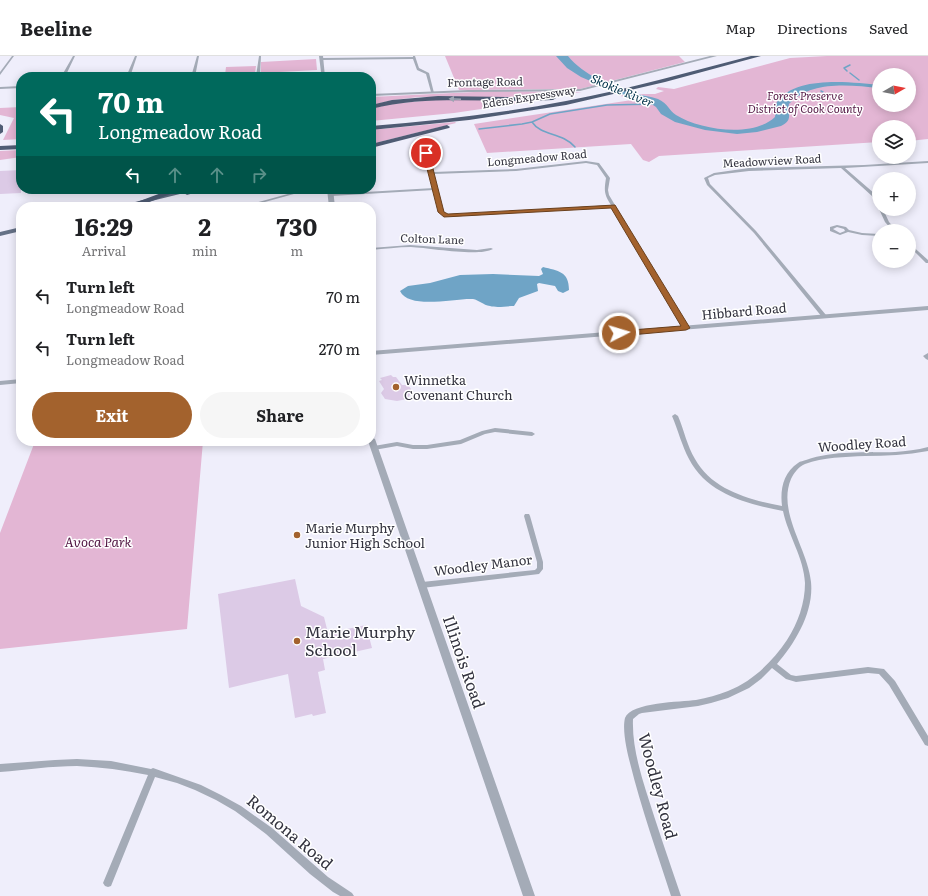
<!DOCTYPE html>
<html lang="en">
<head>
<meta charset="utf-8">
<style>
  body { margin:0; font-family:Literata,serif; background:#f6f6f6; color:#202124; height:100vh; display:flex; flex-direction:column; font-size:15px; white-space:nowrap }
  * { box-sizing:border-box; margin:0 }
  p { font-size:13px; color:#757577 }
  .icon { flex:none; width:22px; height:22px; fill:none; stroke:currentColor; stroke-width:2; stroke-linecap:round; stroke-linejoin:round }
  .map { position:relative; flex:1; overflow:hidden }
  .details { position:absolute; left:16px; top:146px; width:360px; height:244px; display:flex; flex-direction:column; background:#fff; border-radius:16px; box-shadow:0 2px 10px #0003 }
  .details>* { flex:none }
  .banner { position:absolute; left:16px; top:16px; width:360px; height:122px; border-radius:16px; box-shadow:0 2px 10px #0003; background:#00695c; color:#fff; overflow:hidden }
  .needle { width:26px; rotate:81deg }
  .buttons { position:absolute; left:872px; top:12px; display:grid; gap:8px }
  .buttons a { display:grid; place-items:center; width:44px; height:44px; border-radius:50%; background:#fff; box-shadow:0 2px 10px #0003; font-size:20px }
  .pin { position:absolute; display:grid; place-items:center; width:34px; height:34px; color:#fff; margin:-17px; border:2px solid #fff; border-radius:50%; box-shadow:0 1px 4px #0007 }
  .me { position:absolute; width:44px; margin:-22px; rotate:85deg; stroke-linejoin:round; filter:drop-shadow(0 0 3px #0008) }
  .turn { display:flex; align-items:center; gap:14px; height:84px; padding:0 16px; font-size:18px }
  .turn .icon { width:52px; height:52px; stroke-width:2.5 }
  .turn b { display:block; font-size:28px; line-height:34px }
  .lanes { display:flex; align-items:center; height:38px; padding:0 16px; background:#0003; justify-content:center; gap:20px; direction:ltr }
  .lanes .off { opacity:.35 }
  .eta { display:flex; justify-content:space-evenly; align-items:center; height:68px; text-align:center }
  .eta b { font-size:24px; font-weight:700; line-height:28px }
  .primary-button { display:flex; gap:8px; margin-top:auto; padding:8px 16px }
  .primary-button a { flex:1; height:46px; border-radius:24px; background:#a3622d; color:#fff; font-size:16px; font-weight:700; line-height:46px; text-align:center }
  .primary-button a+a { background:#f6f6f6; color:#202124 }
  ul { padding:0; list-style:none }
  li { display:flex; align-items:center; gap:12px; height:52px; padding:0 16px }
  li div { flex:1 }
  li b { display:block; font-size:15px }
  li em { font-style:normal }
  header { display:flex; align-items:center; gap:24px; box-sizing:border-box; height:56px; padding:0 20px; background:#fff; border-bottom:1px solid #e0e0e0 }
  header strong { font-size:19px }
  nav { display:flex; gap:22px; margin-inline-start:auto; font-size:14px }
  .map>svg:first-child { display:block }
  .green { fill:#e3b6d4; fill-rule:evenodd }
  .water { fill:#6fa4c6 }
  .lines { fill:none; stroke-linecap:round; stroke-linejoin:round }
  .stream { stroke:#6fa4c6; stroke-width:1.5 }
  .building { fill:#dccae6 }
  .minor { fill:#a4abb7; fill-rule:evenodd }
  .tertiary { fill:#a4abb7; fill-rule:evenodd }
  .primary { fill:#657186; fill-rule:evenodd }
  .motorway { fill:#4f5c74; fill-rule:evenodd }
  .oneway { fill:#9ea5b3 }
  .route { fill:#a3622d; stroke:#6a401d }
  .poi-dot { fill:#a3622d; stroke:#fff; stroke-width:1.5 }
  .labels { text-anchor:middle; stroke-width:3; stroke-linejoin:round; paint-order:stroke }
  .far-street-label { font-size:11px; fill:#33333f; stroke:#fff }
  .far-park-label { font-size:11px; font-style:italic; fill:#521643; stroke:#fff }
  .far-water-label { font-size:12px; font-style:italic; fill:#04334a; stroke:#fff }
  .street-label { font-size:13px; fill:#33333f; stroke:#fff }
  .poi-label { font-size:13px; fill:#33333f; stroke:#fff; text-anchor:start }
  .park-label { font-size:13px; font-style:italic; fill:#521643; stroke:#fff }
  .near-poi-label { font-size:16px; fill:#33333f; stroke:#fff; text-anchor:start }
  .near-street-label { font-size:16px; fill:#33333f; stroke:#fff }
</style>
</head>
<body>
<header>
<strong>Beeline</strong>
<nav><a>Map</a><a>Directions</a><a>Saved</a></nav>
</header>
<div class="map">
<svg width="928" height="840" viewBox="0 0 928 840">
  <rect width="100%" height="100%" fill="#efeefb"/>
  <path class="green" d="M445 0H679L685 6 580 33 459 34Z
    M827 0H928V83L909 85V71H879V86L659 100 649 106 643 104 631 88 487 97 474 68 632 44 618 39C629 37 634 45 646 40L639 38H655L664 35 656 33 658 31 674 33 790 2ZM879 19H909V49H879Z
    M316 3 317 14 261 17V6Z
    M256 10 255 17 225 19 226 11Z
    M495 35 582 36 532 42 419 41 393 44 371 49V41Z
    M444 43 528 45 529 46 454 57 371 65V53L390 48Z
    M21 51V83L3 84 14 62 0 59V52Z
    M455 66 456 67 371 88V74Z
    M21 94V101L0 104V95Z
    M79 385H203L187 573 0 593V477L34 388Z"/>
  <path class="water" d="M556 0H568C583 19 611 30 634 37 642 40 650 40 658 43 669 48 668 54 676 59 700 74 753 82 775 61 776 55 774 50 777 46 795 19 852 26 879 29V32C850 29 811 24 789 48 787 58 794 63 781 70L757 76 737 78 705 74 675 66 661 58 656 51 650 47 621 38 581 21 567 12Z
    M543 211C558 215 569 215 569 234L563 237 558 235 555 230 539 227 537 228 538 235 519 242 514 250C507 250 497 252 490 250 483 249 479 244 473 243 455 242 409 254 400 235L408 230 430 227 460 219 493 218 539 220 543 218 541 213Z"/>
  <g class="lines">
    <path class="stream" d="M847 15 844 12 850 9
      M850 17 859 24
      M821 35 823 36
      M532 66C541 80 562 76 575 91
      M479 73 522 68 532 66 550 58 607 49 656 48"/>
  </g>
  <path class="building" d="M21 114V137L0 138V115Z
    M391 319 393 321H396L402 329H408L411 333 412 336 407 343 397 345 385 343 381 337 384 333 379 325 382 324 380 322Z
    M295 523 301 550 324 561 328 577 366 569 372 592 323 603 325 614 318 616 326 657 313 660 312 658 295 662 288 618 229 632 218 538Z"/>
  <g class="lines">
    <path class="minor" d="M12 0H14L0 19V16Z
      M73 0H75L65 21H61Z
      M135 0H137L130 21H126Z
      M197 0H199L195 21H191Z
      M259 0H261L260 20 258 21 256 20Z
      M413 0H415L419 12 429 17 434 37 431 36 426 18 417 14 413 3 322 4 321 3 322 2 413 1Z
      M425 96 428 97 433 116 516 113 586 105 599 107 610 122 608 134 609 139 688 272 686 273 684 272 612 151 446 161 440 156 434 134 331 140 329 139 331 138 434 132ZM586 107 597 109 606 122C604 135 604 138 611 149L447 159 444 156 434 118 516 115Z
      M928 105V107L845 112 875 138 879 144V149H878L872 140 841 112 749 115 715 119 708 122 710 128 756 175 826 259V261H822L754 177 707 129 704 122 714 117 749 112 864 109Z
      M306 133H312L247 151H240Z
      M879 153H883L889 166 897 175H893L885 166Z
      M837 169 846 171 849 174 862 177 879 178V180L862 179 848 176 840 179 830 175V171ZM837 171 844 173 845 175 840 177 833 173Z
      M909 187 928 204V207H926L909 190Z
      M410 189 477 194 491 192 493 193C479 201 430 192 411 191 398 191 384 193 371 194V192Z
      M928 297V304L926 303 923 300Z
      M21 317V326H17L16 325 18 319Z
      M675 358 678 360C684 374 687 390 695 403 712 434 750 444 782 450 780 434 783 417 798 407 800 405 804 405 806 404 834 394 866 397 895 396 906 395 917 394 928 391V395C907 399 886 400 865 400 845 401 823 401 805 408 798 411 794 417 791 423 777 456 808 493 811 526 814 555 796 586 777 608L791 619 796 620 868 611 884 613 895 625 928 680V690L925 689 889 629 879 618 868 617 796 626 786 623 772 612 761 623 749 632 728 642 711 647 698 650 642 657 639 658 633 663C632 688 639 712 646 735 657 770 669 805 681 840H671C657 796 641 752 630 707 627 695 622 674 625 662 631 646 681 646 696 644 707 642 718 639 728 635 753 625 772 606 787 584 798 567 805 547 805 527 804 502 788 479 783 455 747 448 707 438 689 403 682 390 678 374 672 360Z
      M495 372 532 376 535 378 532 380 495 376 485 378 461 388 427 393H413L397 390 374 394 371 392 374 390 397 386 413 389H427L460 384 482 375Z
      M525 458H529L530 460 543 506V513L539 518 422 532 420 531 419 529 420 527 422 526 535 514 537 512V506L524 460Z
      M77 703 111 705 151 713 153 712 201 729 221 739 241 750 272 772 328 821 352 837 354 840H340L333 836 310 818 266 778 235 755 216 744 195 734 177 727 155 721 111 830 108 831 105 830 103 827 148 719C124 714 101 711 77 710 51 710 26 714 0 716V708L55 704Z"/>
    <path class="tertiary" d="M319 0H323L325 21H321V18L234 21 236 20 321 16Z
      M710 0H717L580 35 468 36 371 40V38L468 34 580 33Z
      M21 30V32L0 33V31Z
      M327 133H333L335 151H329Z
      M928 250V254L371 299V295Z
      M21 323V327L0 329V325Z
      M371 381 375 383 535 840H523L368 385H371Z"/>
    <path class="primary" d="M185 133H207L187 139 184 137 127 151H116Z
      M21 171V175L0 180V176Z"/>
    <path class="motorway" d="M751 0H761L665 26 566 49 469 64 371 74V70C436 65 502 57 566 45 628 33 690 16 751 0Z
      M438 40 508 41 553 40 556 42 553 44C492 48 431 38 371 53V49L392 44Z
      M0 68 3 70V76L0 78Z
      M447 69 450 71 449 72 371 92V88Z
      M21 89V93L0 94V90Z
      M172 133H184L144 148H138L137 146Z"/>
  </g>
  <defs><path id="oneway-solid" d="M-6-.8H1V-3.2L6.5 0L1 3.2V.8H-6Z"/></defs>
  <use class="oneway" href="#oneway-solid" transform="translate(455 43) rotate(-178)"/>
  <path class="route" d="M426 96 429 97 444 156 448 158 615 149 690 272 686 274 619 280 615 277 619 275 681 270 611 152 444 161 438 156 423 97Z"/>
  <g class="poi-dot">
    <circle cx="396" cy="331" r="4"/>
    <circle cx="297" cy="479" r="4"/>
    <circle cx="297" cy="585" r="4"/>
  </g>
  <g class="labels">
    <g class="far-street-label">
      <text transform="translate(485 26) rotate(-1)" y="4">Frontage Road</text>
      <text transform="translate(529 41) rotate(-9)" y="4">Edens Expressway</text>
      <text transform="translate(537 102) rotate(-5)" y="4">Longmeadow Road</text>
      <text transform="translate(772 105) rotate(-3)" y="4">Meadowview Road</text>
      <text transform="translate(432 183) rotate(2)" y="4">Colton Lane</text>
    </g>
    <g class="far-park-label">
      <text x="805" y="44">Forest Preserve<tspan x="805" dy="13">District of Cook County</tspan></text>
    </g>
    <g class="far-water-label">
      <text transform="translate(622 35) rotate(23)" y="4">Skokie River</text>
    </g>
    <g class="street-label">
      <text transform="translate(744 255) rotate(-5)" y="5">Hibbard Road</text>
      <text transform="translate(862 388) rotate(-4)" y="5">Woodley Road</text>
      <text transform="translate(483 509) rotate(-7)" y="5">Woodley Manor</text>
    </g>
    <g class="poi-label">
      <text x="404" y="329">Winnetka<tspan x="404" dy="15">Covenant Church</tspan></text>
      <text x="305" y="477">Marie Murphy<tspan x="305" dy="15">Junior High School</tspan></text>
    </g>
    <g class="park-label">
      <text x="98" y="491">Avoca Park</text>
    </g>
    <g class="near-poi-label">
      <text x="305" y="582">Marie Murphy<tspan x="305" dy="18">School</tspan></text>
    </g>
    <g class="near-street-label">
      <text transform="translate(464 606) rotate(71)" y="6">Illinois Road</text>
      <text transform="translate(658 730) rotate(75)" y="6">Woodley Road</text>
      <text transform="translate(290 776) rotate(40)" y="6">Romona Road</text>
    </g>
  </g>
</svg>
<div class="buttons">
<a><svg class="needle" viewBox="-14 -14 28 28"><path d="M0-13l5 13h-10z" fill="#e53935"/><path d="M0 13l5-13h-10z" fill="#757577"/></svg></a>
<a><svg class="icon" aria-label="layers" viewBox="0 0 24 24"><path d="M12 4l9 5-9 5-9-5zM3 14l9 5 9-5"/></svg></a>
<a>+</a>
<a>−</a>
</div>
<div class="pin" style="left:426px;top:97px;background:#d93025"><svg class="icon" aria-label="arrive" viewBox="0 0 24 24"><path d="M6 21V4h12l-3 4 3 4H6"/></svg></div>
<svg class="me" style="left:619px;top:277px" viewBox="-20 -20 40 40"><circle r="17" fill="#a3622d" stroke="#fff" stroke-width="3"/><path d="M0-11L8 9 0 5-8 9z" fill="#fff"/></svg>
<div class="banner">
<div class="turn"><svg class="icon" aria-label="left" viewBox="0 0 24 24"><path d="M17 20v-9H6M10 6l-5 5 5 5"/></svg><div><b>70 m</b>Longmeadow Road</div></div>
<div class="lanes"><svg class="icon" aria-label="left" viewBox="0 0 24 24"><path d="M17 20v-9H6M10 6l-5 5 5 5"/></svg><svg class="icon off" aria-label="ahead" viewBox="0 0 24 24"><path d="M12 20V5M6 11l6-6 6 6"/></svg><svg class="icon off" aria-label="ahead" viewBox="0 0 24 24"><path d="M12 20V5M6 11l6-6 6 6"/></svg><svg class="icon off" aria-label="right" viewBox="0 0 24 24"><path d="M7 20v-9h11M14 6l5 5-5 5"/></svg></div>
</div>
<section class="details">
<div class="eta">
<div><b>16:29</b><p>Arrival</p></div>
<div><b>2</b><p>min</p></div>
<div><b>730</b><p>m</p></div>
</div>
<ul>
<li><svg class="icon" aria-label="left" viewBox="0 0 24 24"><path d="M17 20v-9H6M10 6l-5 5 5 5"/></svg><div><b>Turn left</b><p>Longmeadow Road</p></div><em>70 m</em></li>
<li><svg class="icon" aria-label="left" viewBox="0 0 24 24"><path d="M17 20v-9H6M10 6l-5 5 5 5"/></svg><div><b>Turn left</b><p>Longmeadow Road</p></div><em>270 m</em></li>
</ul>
<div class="primary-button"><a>Exit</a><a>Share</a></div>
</section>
</div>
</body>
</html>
